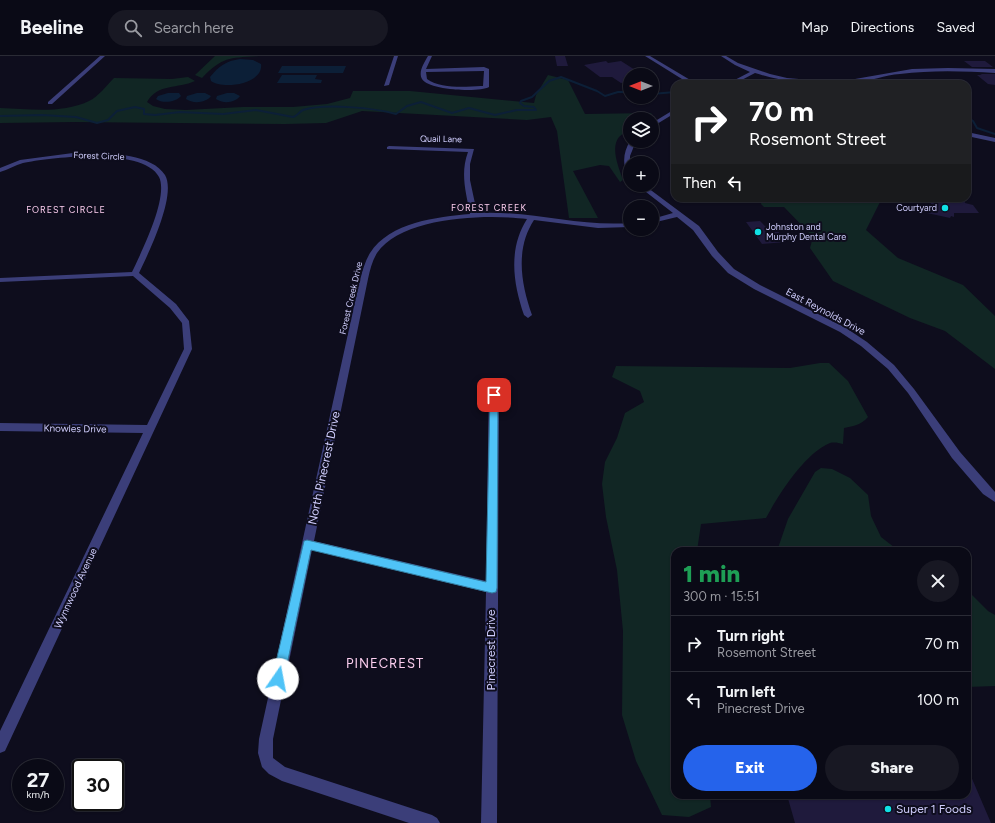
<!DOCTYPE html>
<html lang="en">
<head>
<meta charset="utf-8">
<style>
  body { margin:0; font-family:Figtree,sans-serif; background:#181823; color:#f1f3f6; height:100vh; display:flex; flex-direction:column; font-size:15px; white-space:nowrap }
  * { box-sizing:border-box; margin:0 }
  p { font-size:13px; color:#999aa1 }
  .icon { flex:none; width:22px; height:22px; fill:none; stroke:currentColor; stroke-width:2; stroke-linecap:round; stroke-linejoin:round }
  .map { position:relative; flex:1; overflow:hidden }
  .drawer { position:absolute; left:671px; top:491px; width:300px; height:252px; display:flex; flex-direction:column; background:#0a0a16; border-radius:12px; box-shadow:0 1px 3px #0004,0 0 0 1px #2a2b35 }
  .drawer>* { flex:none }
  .top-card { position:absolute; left:671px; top:24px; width:300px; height:122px; border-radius:12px; box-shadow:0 1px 3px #0004,0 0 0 1px #2a2b35; background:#202124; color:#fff; overflow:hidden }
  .needle { width:26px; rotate:270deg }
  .buttons { position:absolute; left:623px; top:12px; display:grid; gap:8px }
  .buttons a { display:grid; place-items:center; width:36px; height:36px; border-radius:50%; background:#0a0a16; box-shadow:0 1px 3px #0004,0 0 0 1px #2a2b35; font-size:20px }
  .speed { position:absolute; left:12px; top:703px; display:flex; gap:8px; font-size:20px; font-weight:700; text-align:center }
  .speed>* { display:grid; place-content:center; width:52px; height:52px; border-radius:50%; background:#0a0a16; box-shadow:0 1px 3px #0004,0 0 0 1px #2a2b35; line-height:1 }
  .speed small { font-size:10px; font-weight:400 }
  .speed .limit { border:2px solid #111; border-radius:6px; background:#fff; color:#111 }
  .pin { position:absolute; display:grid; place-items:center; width:34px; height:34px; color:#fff; margin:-17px; border-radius:8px; box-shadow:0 2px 6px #0006 }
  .me { position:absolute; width:44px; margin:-22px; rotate:12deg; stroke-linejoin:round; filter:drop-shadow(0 0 3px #0008) }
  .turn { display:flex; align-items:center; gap:14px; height:84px; padding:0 12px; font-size:18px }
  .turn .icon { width:52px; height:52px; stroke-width:2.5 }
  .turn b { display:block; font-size:28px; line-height:34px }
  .then { display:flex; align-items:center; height:38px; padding:0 12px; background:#0003; gap:8px; font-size:15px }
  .round { display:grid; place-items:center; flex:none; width:42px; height:42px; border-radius:21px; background:#181823 }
  .overview { display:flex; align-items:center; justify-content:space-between; height:68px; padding:0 12px }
  h1 { font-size:24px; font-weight:800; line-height:30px; color:#1e9e55 }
  .button { display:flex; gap:8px; margin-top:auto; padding:8px 12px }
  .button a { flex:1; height:46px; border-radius:24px; background:#2563eb; color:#fff; font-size:16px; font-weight:800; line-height:46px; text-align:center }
  .button a+a { background:#181823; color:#f1f3f6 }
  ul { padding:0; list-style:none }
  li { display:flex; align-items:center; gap:12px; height:56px; padding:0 12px; border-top:1px solid #2a2b35 }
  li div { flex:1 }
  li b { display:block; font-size:15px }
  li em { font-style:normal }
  header { display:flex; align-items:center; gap:24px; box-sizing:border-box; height:56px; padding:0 20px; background:#0a0a16; border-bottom:1px solid #2a2b35 }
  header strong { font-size:19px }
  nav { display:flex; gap:22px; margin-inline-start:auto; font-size:14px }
  .search { width:280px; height:36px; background:#181823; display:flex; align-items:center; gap:10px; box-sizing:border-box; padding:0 14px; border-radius:22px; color:#999aa1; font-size:15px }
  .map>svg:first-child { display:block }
  .green { fill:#112624 }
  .water { fill:#0c1f37 }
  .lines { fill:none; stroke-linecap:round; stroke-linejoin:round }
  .stream { stroke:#0c1f37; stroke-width:2 }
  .building { fill:#1f1a3c }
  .minor { fill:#3b3e79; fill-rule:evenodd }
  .route { fill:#4fc3f7; stroke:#337fa1 }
  .poi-dot { fill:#10e0e4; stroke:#0e0d1d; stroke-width:1.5 }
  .labels { text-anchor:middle; stroke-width:4; stroke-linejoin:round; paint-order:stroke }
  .far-street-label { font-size:9px; fill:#ceccfb; stroke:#0e0d1d }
  .far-neighbourhood-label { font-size:9px; letter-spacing:1px; fill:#fcceef; stroke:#0e0d1d }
  .far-poi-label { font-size:9px; fill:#ceccfb; stroke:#0e0d1d; text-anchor:end }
  .street-label { font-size:10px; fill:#ceccfb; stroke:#0e0d1d }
  .near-street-label { font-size:12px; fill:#ceccfb; stroke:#0e0d1d }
  .near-poi-label { font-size:12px; fill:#ceccfb; stroke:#0e0d1d; text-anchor:start }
  .near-neighbourhood-label { font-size:13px; letter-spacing:1px; fill:#fcceef; stroke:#0e0d1d }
</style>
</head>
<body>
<header>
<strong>Beeline</strong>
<div class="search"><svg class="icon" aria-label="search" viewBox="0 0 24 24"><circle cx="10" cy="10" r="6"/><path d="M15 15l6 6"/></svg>Search here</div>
<nav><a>Map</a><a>Directions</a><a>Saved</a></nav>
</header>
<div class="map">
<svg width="995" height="767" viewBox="0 0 995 767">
  <rect width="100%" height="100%" fill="#0e0d1d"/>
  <path class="green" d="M215 0H259C230 2 223 0 202 22L195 19Z
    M548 19 568 24 585 58 652 57 644 63H630V73C627 75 622 78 619 81 610 92 619 112 623 124L620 126 609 110 600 109 573 115 598 162H569L557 75 551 61 527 64 362 55 326 67 285 68 74 66 0 67V52C29 53 62 58 89 45 98 41 107 29 114 22L172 23 188 21 195 25C178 33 158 27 147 46L153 50 165 53 186 54 243 51H293L327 48 350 42 353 35H410L534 47 536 39Z
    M762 142H882L866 174 898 202 963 229 995 260V313L945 275 910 262 833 225 810 192 813 181 784 151H764L761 148Z
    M820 307H829L848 325 868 361C861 369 854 370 844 372L843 388C839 387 834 386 830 387 805 397 779 438 766 462L701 468 697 495H675V739H710L711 751 689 761 662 759 636 705 622 659 623 575 617 514 606 461 602 428 605 406 617 382 625 357 644 346 640 335 612 321 616 310 790 312Z
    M821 412 832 413 850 422 868 439 871 460 881 481 899 495H777L788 463 815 416Z
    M967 534 988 555 995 559V630L967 631Z"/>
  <path class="water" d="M240 3 253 4 261 8C264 28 223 34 211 25L210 21C219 10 226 5 240 3Z
    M282 10H346L343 17H278Z
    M282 19H317L315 23 322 24 321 27H277Z
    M168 37H179L181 40C176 46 163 48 156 43L158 40Z
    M197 37H205L211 40C206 47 193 48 186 43L187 40Z
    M227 37H234L240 40C235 47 223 48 216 43L217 40Z"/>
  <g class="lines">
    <path class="stream" d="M652 38 675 36
      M0 60 42 59 76 61 97 67 108 64 117 55 135 51 144 53V58L155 59 180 56 223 58 256 54 293 61C297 60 299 56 303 54 324 47 375 52 396 58L407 50 421 46 452 57 469 52 495 59 517 54H536L534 51 524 50 520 47 521 45 532 41 549 25 561 21 597 35 605 40 618 36H630
      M967 61 973 65 977 72 995 78"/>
  </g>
  <path class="building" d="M555 0H565L568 10H557Z
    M606 5 608 7 621 5 643 19H630V25L621 27 612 21H600L584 9Z
    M964 5H985L993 11H972Z
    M980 18H995V29L988 28 977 19H982Z
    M933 142H964L965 147 973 149 979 157H954V161L951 160 950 162 927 157Z
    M760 165 771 176 778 175 786 186 762 188 746 166Z
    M967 711 991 767H795L787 739H967Z"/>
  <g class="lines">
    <path class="minor" d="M100 0H105L52 48H48V46Z
      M394 0H398L389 29 384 30Z
      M428 0H432L426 13 484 11 489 13V31C479 37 428 34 422 23 418 16 424 7 428 0ZM484 15 483 30H481C465 31 441 33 427 23L426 16Z
      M645 0H650L697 28H690Z
      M721 0H726L738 7 770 18 787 22 823 25 855 23 912 13 948 12 995 13V17C964 15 931 14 900 18 885 19 870 25 855 27 822 31 787 27 755 17L734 28H727L750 16 735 9Z
      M675 53V57L652 71V67Z
      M967 76 995 82V86L967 80Z
      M630 85H636L630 100V119L627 117C622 106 624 95 630 85Z
      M389 90 474 93 470 108V124L477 157C529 154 578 171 630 167V171L598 172 534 164C515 193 521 228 532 259L528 262 524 259C513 227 508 193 527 163 488 158 402 160 377 197 372 205 370 214 368 223L314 485 486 525 489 324 491 322H497L499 324 497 767H481L486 536 312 494 273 683V702L285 711 432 759 437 762 440 767H409L282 725 269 718 262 711 258 697 259 683 360 223C363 214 365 205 370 197 390 166 437 161 470 158 466 136 460 118 468 96L387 93V91Z
      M73 97C98 97 150 95 165 119 177 139 148 198 139 217L176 248 189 265 192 293 5 695 0 697V675L143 377 0 375V367L147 369 184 293 182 267 170 252 133 220 0 226V222L132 216C141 197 169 141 159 121 144 91 50 101 23 107 15 109 8 114 0 116V112L20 104Z
      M637 129H644L699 170 718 196 734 213 760 229 846 272 867 286 894 309 914 333 960 396 995 436V446L983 438 952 402 908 337 888 313 861 290 840 276 754 233 728 217 712 200 693 174 677 161 652 167V163L673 157Z"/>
  </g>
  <path class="route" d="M494 336 498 339 497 532 496 536 492 537 311 494 284 623 283 627 278 629 274 627 272 623 304 485 307 484 486 526 490 339Z"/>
  <g class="poi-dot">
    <circle cx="945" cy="152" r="4"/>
    <circle cx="758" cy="176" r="4"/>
    <circle cx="888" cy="753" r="4"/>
  </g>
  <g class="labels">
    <g class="far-street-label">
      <text transform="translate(441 83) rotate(1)" y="3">Quail Lane</text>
      <text transform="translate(99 100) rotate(2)" y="3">Forest Circle</text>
      <text transform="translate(351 242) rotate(-77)" y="3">Forest Creek Drive</text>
    </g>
    <g class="far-neighbourhood-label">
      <text x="489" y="155">FOREST CREEK</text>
      <text x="66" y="157">FOREST CIRCLE</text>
    </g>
    <g class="far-poi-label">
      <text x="937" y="155">Courtyard</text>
      <text x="766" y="174" text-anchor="start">Johnston and<tspan x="766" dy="10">Murphy Dental Care</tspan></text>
    </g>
    <g class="street-label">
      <text transform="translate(826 255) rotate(28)" y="4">East Reynolds Drive</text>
      <text transform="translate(75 372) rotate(1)" y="4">Knowles Drive</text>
      <text transform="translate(75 532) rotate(-65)" y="4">Wynnwood Avenue</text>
    </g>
    <g class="near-street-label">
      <text transform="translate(324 412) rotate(-78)" y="4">North Pinecrest Drive</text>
      <text transform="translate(491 594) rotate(-90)" y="4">Pinecrest Drive</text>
    </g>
    <g class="near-poi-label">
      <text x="896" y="757">Super 1 Foods</text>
    </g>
    <g class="near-neighbourhood-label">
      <text x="385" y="612">PINECREST</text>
    </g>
  </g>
</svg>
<div class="buttons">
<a><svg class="needle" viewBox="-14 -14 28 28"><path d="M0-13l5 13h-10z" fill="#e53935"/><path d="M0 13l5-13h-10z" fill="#999aa1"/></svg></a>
<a><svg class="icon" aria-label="layers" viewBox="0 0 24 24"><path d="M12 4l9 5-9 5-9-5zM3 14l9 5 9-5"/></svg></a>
<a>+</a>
<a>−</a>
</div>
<div class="speed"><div>27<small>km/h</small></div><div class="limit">30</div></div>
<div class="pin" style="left:494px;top:339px;background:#d93025"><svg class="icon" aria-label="arrive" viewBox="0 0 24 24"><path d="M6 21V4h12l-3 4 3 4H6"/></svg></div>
<svg class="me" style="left:278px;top:623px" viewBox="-20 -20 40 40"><circle r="19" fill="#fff"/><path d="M0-13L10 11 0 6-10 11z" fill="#4fc3f7"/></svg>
<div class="top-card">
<div class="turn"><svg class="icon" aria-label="right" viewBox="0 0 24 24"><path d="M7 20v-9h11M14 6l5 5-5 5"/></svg><div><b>70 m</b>Rosemont Street</div></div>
<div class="then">Then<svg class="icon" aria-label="left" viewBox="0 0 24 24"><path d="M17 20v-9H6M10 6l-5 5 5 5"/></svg></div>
</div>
<section class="drawer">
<div class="overview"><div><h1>1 min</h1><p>300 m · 15:51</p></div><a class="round"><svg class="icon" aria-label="close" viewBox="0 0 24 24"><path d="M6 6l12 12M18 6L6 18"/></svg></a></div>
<ul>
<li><svg class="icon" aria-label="right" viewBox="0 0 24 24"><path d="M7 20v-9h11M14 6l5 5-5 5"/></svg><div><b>Turn right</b><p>Rosemont Street</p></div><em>70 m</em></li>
<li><svg class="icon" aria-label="left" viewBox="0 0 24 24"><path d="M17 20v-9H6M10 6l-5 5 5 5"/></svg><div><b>Turn left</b><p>Pinecrest Drive</p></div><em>100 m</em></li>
</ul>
<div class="button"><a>Exit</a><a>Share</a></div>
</section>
</div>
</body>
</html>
